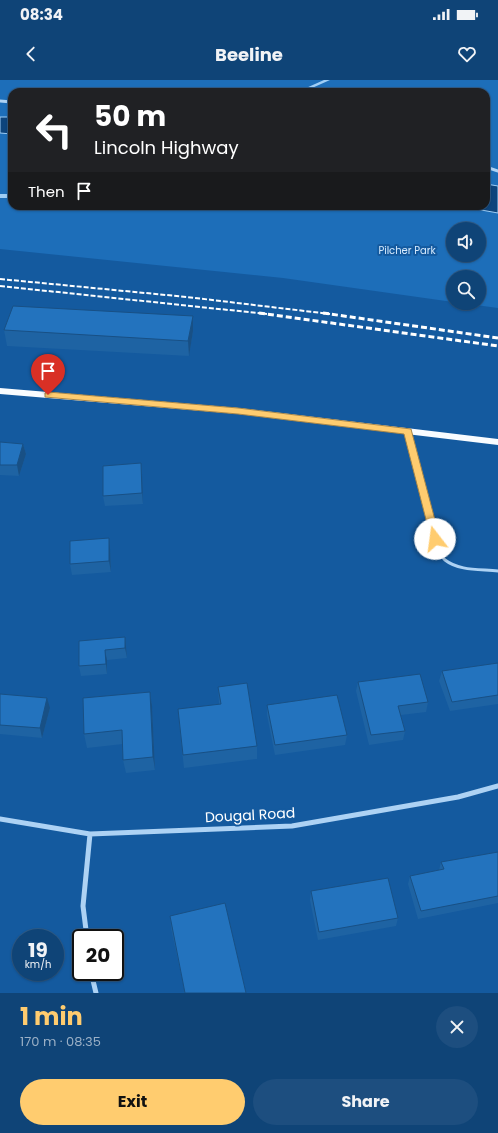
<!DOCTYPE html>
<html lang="en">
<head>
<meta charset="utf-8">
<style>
  body { margin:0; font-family:Poppins,sans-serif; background:#1d4e7f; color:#f1f3f6; height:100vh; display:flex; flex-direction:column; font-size:15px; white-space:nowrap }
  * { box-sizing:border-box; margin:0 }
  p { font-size:13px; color:#9bb0c6 }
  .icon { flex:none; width:22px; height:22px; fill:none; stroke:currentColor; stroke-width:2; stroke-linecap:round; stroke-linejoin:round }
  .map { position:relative; height:913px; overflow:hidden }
  .details { display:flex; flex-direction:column; background:#0f4477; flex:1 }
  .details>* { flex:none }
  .hud { position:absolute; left:8px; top:8px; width:482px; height:122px; border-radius:12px; box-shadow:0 1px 3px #0004,0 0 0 1px #2f5c89; background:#202124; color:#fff; overflow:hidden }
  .fabs { position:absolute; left:446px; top:142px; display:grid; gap:8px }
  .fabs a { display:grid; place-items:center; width:40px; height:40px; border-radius:50%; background:#0f4477; box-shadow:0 1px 3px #0004,0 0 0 1px #2f5c89; font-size:20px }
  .speed { position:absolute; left:12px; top:849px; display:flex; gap:8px; font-size:20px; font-weight:700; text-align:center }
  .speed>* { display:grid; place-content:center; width:52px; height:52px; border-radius:50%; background:#0f4477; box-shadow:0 1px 3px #0004,0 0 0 1px #2f5c89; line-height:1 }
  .speed small { font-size:10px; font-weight:400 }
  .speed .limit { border:2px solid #111; border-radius:6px; background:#fff; color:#111 }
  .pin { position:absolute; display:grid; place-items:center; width:34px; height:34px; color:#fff; margin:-41px -17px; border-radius:50% 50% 50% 0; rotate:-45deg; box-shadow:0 0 4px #0007 }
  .pin .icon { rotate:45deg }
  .me { position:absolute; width:44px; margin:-22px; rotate:345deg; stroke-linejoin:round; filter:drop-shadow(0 0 3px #0008) }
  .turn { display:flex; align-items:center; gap:14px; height:84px; padding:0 20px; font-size:18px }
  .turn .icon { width:52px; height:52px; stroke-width:2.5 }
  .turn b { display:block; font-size:28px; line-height:34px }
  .then { display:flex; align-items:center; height:38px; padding:0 20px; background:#0003; gap:8px; font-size:15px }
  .round { display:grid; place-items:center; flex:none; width:42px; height:42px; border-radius:21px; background:#1d4e7f }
  .head { display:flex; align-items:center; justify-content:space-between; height:68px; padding:0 20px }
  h1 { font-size:24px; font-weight:700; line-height:30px; color:#ffcc6f }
  .action { display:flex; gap:8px; margin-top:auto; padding:8px 20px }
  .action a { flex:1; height:46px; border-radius:24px; background:#ffcc6f; color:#111; font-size:16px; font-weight:700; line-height:46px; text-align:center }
  .action a+a { background:#1d4e7f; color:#f1f3f6 }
  .status { display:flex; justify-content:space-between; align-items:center; height:28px; padding:0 20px; background:#0f4477; direction:ltr }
  .status svg { height:11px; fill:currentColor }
  header { display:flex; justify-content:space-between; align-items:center; height:52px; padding:0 20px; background:#0f4477; font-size:18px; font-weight:700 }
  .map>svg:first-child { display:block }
  .green { fill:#1d6eb9; fill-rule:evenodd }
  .water { fill:#0d447c; stroke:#9fcef6 }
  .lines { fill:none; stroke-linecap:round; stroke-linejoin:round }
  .stream { fill:#9fcef6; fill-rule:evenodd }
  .service { stroke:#add2f4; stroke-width:3 }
  .minor-far1 { stroke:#add2f4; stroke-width:3 }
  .minor { stroke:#add2f4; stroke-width:5 }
  .primary { fill:#f9fcff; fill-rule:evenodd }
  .rail-far1 { stroke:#fff; stroke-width:2; stroke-dasharray:5 2; stroke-linecap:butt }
  .rail { stroke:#fff; stroke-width:3; stroke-dasharray:6 3; stroke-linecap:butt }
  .wall { fill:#1e63a3 }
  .shaded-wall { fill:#185085 }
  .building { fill:#2373be; stroke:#185085 }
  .route { fill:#ffcc6f; stroke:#a68548 }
  .labels { text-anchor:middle; stroke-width:4; stroke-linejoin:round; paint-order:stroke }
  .far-park-label { font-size:10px; fill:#d5eafd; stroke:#145a9f }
  .near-street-label { font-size:14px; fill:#fff; stroke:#145a9f }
</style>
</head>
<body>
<div class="status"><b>08:34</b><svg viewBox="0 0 49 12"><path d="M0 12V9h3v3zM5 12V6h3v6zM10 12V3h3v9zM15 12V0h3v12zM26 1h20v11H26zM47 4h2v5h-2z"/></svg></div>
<header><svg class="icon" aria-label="back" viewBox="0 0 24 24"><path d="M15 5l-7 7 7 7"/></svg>Beeline<svg class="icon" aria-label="heart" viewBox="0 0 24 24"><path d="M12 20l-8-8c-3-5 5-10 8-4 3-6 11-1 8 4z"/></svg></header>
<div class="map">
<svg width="498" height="913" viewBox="0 0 498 913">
  <rect width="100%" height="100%" fill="#145a9f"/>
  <path class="green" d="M0 0H498V228L461 223H479V197H453V222L283 198 0 169ZM12 12H486V126H12ZM453 149H479V175H453Z"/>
  <path class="water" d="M0 37H12V54L0 53Z
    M486 104 498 106V133L459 126H486Z"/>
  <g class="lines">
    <path class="stream" d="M324 0H330L303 12H297Z
      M0 114H12V118H0Z"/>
    <path class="service" d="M408 351C413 370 435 473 445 480 459 491 480 489 498 491"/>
    <path class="minor-far1" d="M0 21 12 22
      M486 87 498 91"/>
    <path class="minor" d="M0 739 90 754 292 746 458 717 498 706
      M87 858 83 826 90 754
      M91 892 96 913"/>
    <path class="primary" d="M0 308 239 328 498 359V365L239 334 0 314Z"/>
    <path class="rail-far1" d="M0 199 187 217 330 234
      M0 206 267 234"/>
    <path class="rail" d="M259 233 498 266
      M323 233 498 258"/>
  </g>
  <path class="wall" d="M4 250 193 251 189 276 7 266Z
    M0 362 23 364 26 374 19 396 0 395Z
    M141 383 142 394 143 424 105 426 103 416Z
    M109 458 110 469 111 492 72 495 70 484Z
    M125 557 126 567 127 578 107 580V594L81 596 79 586Z
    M498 583V624L450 631 439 601 442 591Z
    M358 602 428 622 426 632 401 635 405 651 403 660 369 665 356 611Z
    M218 607 257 666V679L184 688 179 643 219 624Z
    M150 612 152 626 155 690 126 693 123 680V664L87 668 84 654Z
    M0 614 50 628 42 658 0 654Z
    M267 625 347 655 345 665 275 675 267 635Z
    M498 772V823L418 839 408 804 410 796 439 790 441 782Z
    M311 811 398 838 396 846 318 860 310 820Z
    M170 836 246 913H185L171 848Z"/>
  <path class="shaded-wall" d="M193 236V251L189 276 188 261Z
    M23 364 26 374 19 396 17 385Z
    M141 383 142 394 143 424 142 413Z
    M109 458 110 469 111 492 109 481Z
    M125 557 126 567 127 578 125 568Z
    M105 570 107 580V594L106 584Z
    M150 612 152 626 155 690 153 677Z
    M47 618 50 628 42 658 40 648Z"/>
  <path class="building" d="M13 226 193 236 188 261 4 250Z
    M0 362 23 364 17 385H0Z
    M141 383 142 413 103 416V386Z
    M109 458V481L70 484V461Z
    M125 557V568L105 570 106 584 79 586V561Z
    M498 583V615L452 622 442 591Z
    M420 594 428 622 398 626 405 651 371 655 358 602Z
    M247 603 257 666 183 675 178 629 221 624 218 607Z
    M150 612 153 677 123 680 122 650 84 654 83 618Z
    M0 614 47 618 40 648 0 645Z
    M337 615 347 655 275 665 267 625Z
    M498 772V816L421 831 410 796 444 789 441 782Z
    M388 798 398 838 319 852 311 811Z
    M225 823 246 913H185L170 836Z"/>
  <path class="route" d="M48 312 238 328 411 349 440 459 435 463 431 459 404 354 238 334 45 317V313Z"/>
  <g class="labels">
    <g class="far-park-label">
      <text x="407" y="174">Pilcher Park</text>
    </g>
    <g class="near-street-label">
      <text transform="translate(250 735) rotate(-3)" y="5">Dougal Road</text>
    </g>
  </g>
</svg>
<div class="fabs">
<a><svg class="icon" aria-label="sound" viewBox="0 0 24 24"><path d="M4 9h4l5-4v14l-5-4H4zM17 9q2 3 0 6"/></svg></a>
<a><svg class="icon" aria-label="search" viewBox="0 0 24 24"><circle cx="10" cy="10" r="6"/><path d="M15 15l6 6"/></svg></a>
</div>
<div class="speed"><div>19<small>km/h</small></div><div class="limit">20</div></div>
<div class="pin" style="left:48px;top:315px;background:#d93025"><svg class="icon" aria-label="arrive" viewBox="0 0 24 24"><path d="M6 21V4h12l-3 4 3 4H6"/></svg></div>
<svg class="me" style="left:435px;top:459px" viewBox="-20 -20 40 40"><circle r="19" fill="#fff"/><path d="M0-13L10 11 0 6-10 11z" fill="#ffcc6f"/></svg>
<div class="hud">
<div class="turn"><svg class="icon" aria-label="left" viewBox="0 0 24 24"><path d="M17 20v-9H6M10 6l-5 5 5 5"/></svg><div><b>50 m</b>Lincoln Highway</div></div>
<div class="then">Then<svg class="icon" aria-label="arrive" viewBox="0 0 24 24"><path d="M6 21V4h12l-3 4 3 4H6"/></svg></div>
</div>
</div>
<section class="details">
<div class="head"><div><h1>1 min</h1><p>170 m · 08:35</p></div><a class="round"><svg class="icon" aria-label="close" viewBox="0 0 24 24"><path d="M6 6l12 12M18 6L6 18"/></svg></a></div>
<div class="action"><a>Exit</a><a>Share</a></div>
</section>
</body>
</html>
